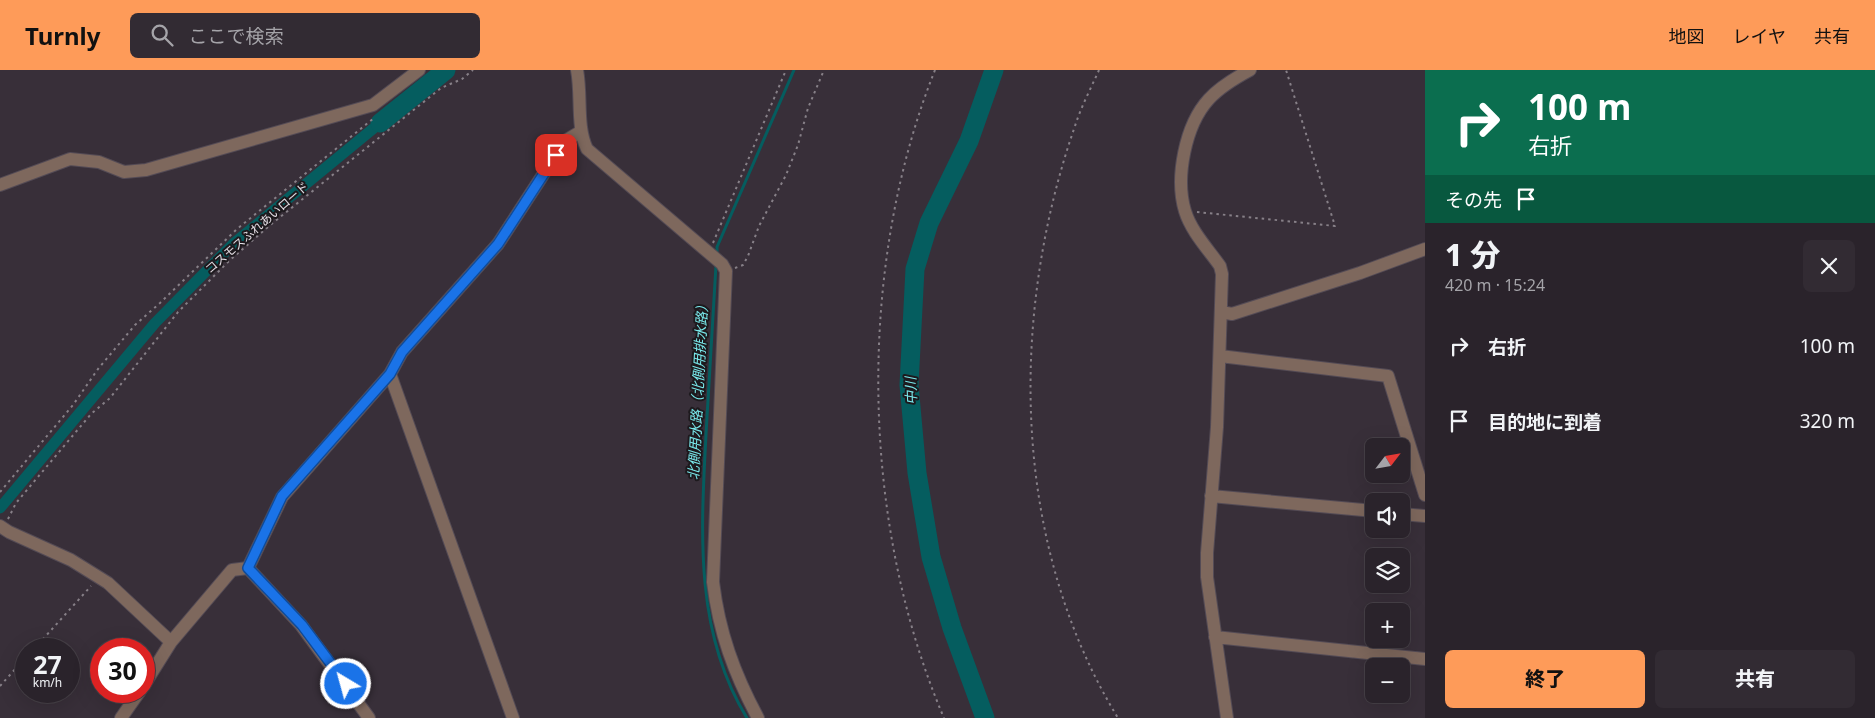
<!DOCTYPE html>
<html lang="ja">
<head>
<meta charset="utf-8">
<style>
  body { margin:0; font-family:"Noto Sans","Noto Sans JP",sans-serif; background:#322b33; color:#f1f3f6; height:100vh; display:flex; flex-direction:column; font-size:19px; white-space:nowrap }
  * { box-sizing:border-box; margin:0 }
  p { font-size:16px; color:#a5a4a9 }
  .icon { flex:none; width:28px; height:28px; fill:none; stroke:currentColor; stroke-width:2; stroke-linecap:round; stroke-linejoin:round }
  .map { position:relative; flex:1; overflow:hidden }
  .drawer { display:flex; flex-direction:column; background:#2a232b; width:450px }
  .drawer>* { flex:none }
  .guide { background:#0b6e4f; color:#fff; overflow:hidden }
  .needle { width:32px; rotate:59deg }
  .buttons { position:absolute; left:1365px; top:368px; display:grid; gap:10px }
  .buttons a { display:grid; place-items:center; width:45px; height:45px; border-radius:8px; background:#2a232b; box-shadow:0 5px 20px #0002,0 0 0 1px #464047; font-size:25px }
  .speed { position:absolute; left:15px; top:568px; display:flex; gap:10px; font-size:25px; font-weight:700; text-align:center }
  .speed>* { display:grid; place-content:center; width:65px; height:65px; border-radius:50%; background:#2a232b; box-shadow:0 5px 20px #0002,0 0 0 1px #464047; line-height:1 }
  .speed small { font-size:12px; font-weight:400 }
  .speed .limit { border:8px solid #d22; background:#fff; color:#111 }
  .pin { position:absolute; display:grid; place-items:center; width:42px; height:42px; color:#fff; margin:-21px; border-radius:10px; box-shadow:0 2px 8px #0006 }
  .me { position:absolute; width:55px; margin:-28px; rotate:323deg; stroke-linejoin:round; filter:drop-shadow(0 0 4px #0008) }
  .turn { display:flex; align-items:center; gap:18px; height:105px; padding:0 20px; font-size:22px }
  .turn .icon { width:65px; height:65px; stroke-width:2.5 }
  .turn b { display:block; font-size:35px; line-height:42px }
  .then { display:flex; align-items:center; height:48px; padding:0 20px; background:#0003; gap:10px; font-size:19px }
  .round { display:grid; place-items:center; flex:none; width:52px; height:52px; border-radius:8px; background:#322b33 }
  .headline { display:flex; align-items:center; justify-content:space-between; height:85px; padding:0 20px }
  h1 { font-size:30px; font-weight:800; line-height:38px }
  .button { display:flex; gap:10px; margin-top:auto; padding:10px 20px }
  .button a { flex:1; height:58px; border-radius:8px; background:#fe9b59; color:#111; font-size:20px; font-weight:800; line-height:58px; text-align:center }
  .button a+a { background:#322b33; color:#f1f3f6 }
  ul { padding:0; list-style:none }
  li { display:flex; align-items:center; gap:15px; height:75px; padding:0 20px }
  li div { flex:1 }
  li b { display:block; font-size:19px }
  li em { font-style:normal }
  header { display:flex; align-items:center; gap:30px; box-sizing:border-box; height:70px; padding:0 25px; background:#fe9b59; color:#111 }
  header strong { font-size:24px }
  nav { display:flex; gap:28px; margin-inline-start:auto; font-size:18px }
  .search { width:350px; height:45px; background:#322b33; display:flex; align-items:center; gap:12px; box-sizing:border-box; padding:0 18px; border-radius:8px; color:#a5a4a9; font-size:19px }
  main { display:flex; flex:1; min-height:0 }
  .map>svg:first-child { display:block }
  .lines { fill:none; stroke-linecap:round; stroke-linejoin:round }
  .stream { stroke:#055d5f; stroke-width:3 }
  .canal { stroke:#055d5f; stroke-width:11 }
  .river { stroke:#055d5f; stroke-width:19 }
  .minor-casing { stroke:#544b55; stroke-width:14 }
  .path { stroke:#878088; stroke-width:2; stroke-dasharray:2.5 4; stroke-linecap:butt }
  .minor { stroke:#7e685d; stroke-width:12 }
  .route-casing { stroke:#114b97; stroke-width:12 }
  .route { stroke:#1a73e8; stroke-width:9 }
  .labels { text-anchor:middle; stroke-width:4; stroke-linejoin:round; paint-order:stroke }
  .street-label { font-size:12px; fill:#e4dee5; stroke:#1d191d }
  .water-label { font-size:14px; font-style:italic; fill:#7aeaed; stroke:#1d191d }
</style>
</head>
<body>
<header>
<strong>Turnly</strong>
<div class="search"><svg class="icon" aria-label="search" viewBox="0 0 24 24"><circle cx="10" cy="10" r="6"/><path d="M15 15l6 6"/></svg>ここで検索</div>
<nav><a>地図</a><a>レイヤ</a><a>共有</a></nav>
</header>
<main>
<div class="map">
<svg width="1425" height="648" viewBox="0 0 1425 648">
  <rect width="100%" height="100%" fill="#382f39"/>
  <g class="lines">
    <path class="stream" d="M717 186V177L794 0
      M716 195C713 251 709 308 706 365 701 461 694 562 747 648"/>
    <path class="canal" d="M0 438 155 253 233 174 380 53"/>
    <path class="river" d="M380 53 446 0
      M985 648 952 558 931 487 917 403 909 315 915 199 929 153 969 71 994 0"/>
    <defs>
      <path id="minor" d="M577 0C582 26 576 56 587 79L722 194 726 201 713 512C719 562 734 603 758 648
        M0 115 70 89 99 92 124 102 146 100 373 35 419 0
        M1221 242 1232 244 1360 203 1425 179
        M1220 286 1388 306 1425 425
        M390 304 513 648
        M1211 426 1374 441
        M1401 444 1425 446
        M0 456 9 462 71 490 108 513 171 572
        M248 498 282 427 390 304 402 282 498 174 565 71 580 62
        M248 498 301 555 369 648
        M1215 567 1425 589
        M144 615 171 572 232 500 248 498
        M121 648 140 621
        M1227 648 1207 507V483L1217 357 1222 204 1220 196C1208 179 1191 161 1185 141 1175 108 1185 55 1209 29 1220 17 1235 8 1250 0"/>
    </defs>
    <use href="#minor" class="minor-casing"/>
    <path class="path" d="M935 0C856 198 860 452 944 648
      M1099 0C1091 18 1081 37 1075 56 1009 246 1011 473 1118 648
      M1197 142 1335 156 1286 0
      M713 173 786 0
      M735 198 743 195 748 186 759 156 786 105 798 75 808 38 824 0
      M0 422 73 335 98 299 135 255 160 233 237 159 374 48
      M8 449 16 433 91 344 110 328 178 242 229 191 269 156 441 18 462 9 473 0
      M34 579 91 516
      M0 616 26 587"/>
    <use href="#minor" class="minor"/>
  </g>
  <g class="lines">
    <defs>
      <path id="route" d="M346 614 302 555 248 498 282 426 390 304 402 282 498 174 556 85"/>
    </defs>
    <use href="#route" class="route-casing"/>
    <use href="#route" class="route"/>
  </g>
  <g class="labels">
    <g class="street-label">
      <text transform="translate(257 158) rotate(-41)" y="4">コスモスふれあいロード</text>
    </g>
    <g class="water-label">
      <text transform="translate(698 319) rotate(-87)" y="5">北側用水路（北側用排水路）</text>
      <text transform="translate(911 321) rotate(-92)" y="5">中川</text>
    </g>
  </g>
</svg>
<div class="buttons">
<a><svg class="needle" viewBox="-14 -14 28 28"><path d="M0-13l5 13h-10z" fill="#e53935"/><path d="M0 13l5-13h-10z" fill="#a5a4a9"/></svg></a>
<a><svg class="icon" aria-label="sound" viewBox="0 0 24 24"><path d="M4 9h4l5-4v14l-5-4H4zM17 9q2 3 0 6"/></svg></a>
<a><svg class="icon" aria-label="layers" viewBox="0 0 24 24"><path d="M12 4l9 5-9 5-9-5zM3 14l9 5 9-5"/></svg></a>
<a>+</a>
<a>−</a>
</div>
<div class="speed"><div>27<small>km/h</small></div><div class="limit">30</div></div>
<div class="pin" style="left:556px;top:85px;background:#d93025"><svg class="icon" aria-label="arrive" viewBox="0 0 24 24"><path d="M6 21V4h12l-3 4 3 4H6"/></svg></div>
<svg class="me" style="left:346px;top:614px" viewBox="-20 -20 40 40"><circle r="17" fill="#1a73e8" stroke="#fff" stroke-width="3"/><path d="M0-11L8 9 0 5-8 9z" fill="#fff"/></svg>
</div>
<section class="drawer">
<div class="guide">
<div class="turn"><svg class="icon" aria-label="right" viewBox="0 0 24 24"><path d="M7 20v-9h11M14 6l5 5-5 5"/></svg><div><b>100 m</b>右折</div></div>
<div class="then">その先<svg class="icon" aria-label="arrive" viewBox="0 0 24 24"><path d="M6 21V4h12l-3 4 3 4H6"/></svg></div>
</div>
<div class="headline"><div><h1>1 分</h1><p>420 m · 15:24</p></div><a class="round"><svg class="icon" aria-label="close" viewBox="0 0 24 24"><path d="M6 6l12 12M18 6L6 18"/></svg></a></div>
<ul>
<li><svg class="icon" aria-label="right" viewBox="0 0 24 24"><path d="M7 20v-9h11M14 6l5 5-5 5"/></svg><div><b>右折</b></div><em>100 m</em></li>
<li><svg class="icon" aria-label="arrive" viewBox="0 0 24 24"><path d="M6 21V4h12l-3 4 3 4H6"/></svg><div><b>目的地に到着</b></div><em>320 m</em></li>
</ul>
<div class="button"><a>終了</a><a>共有</a></div>
</section>
</main>
</body>
</html>
